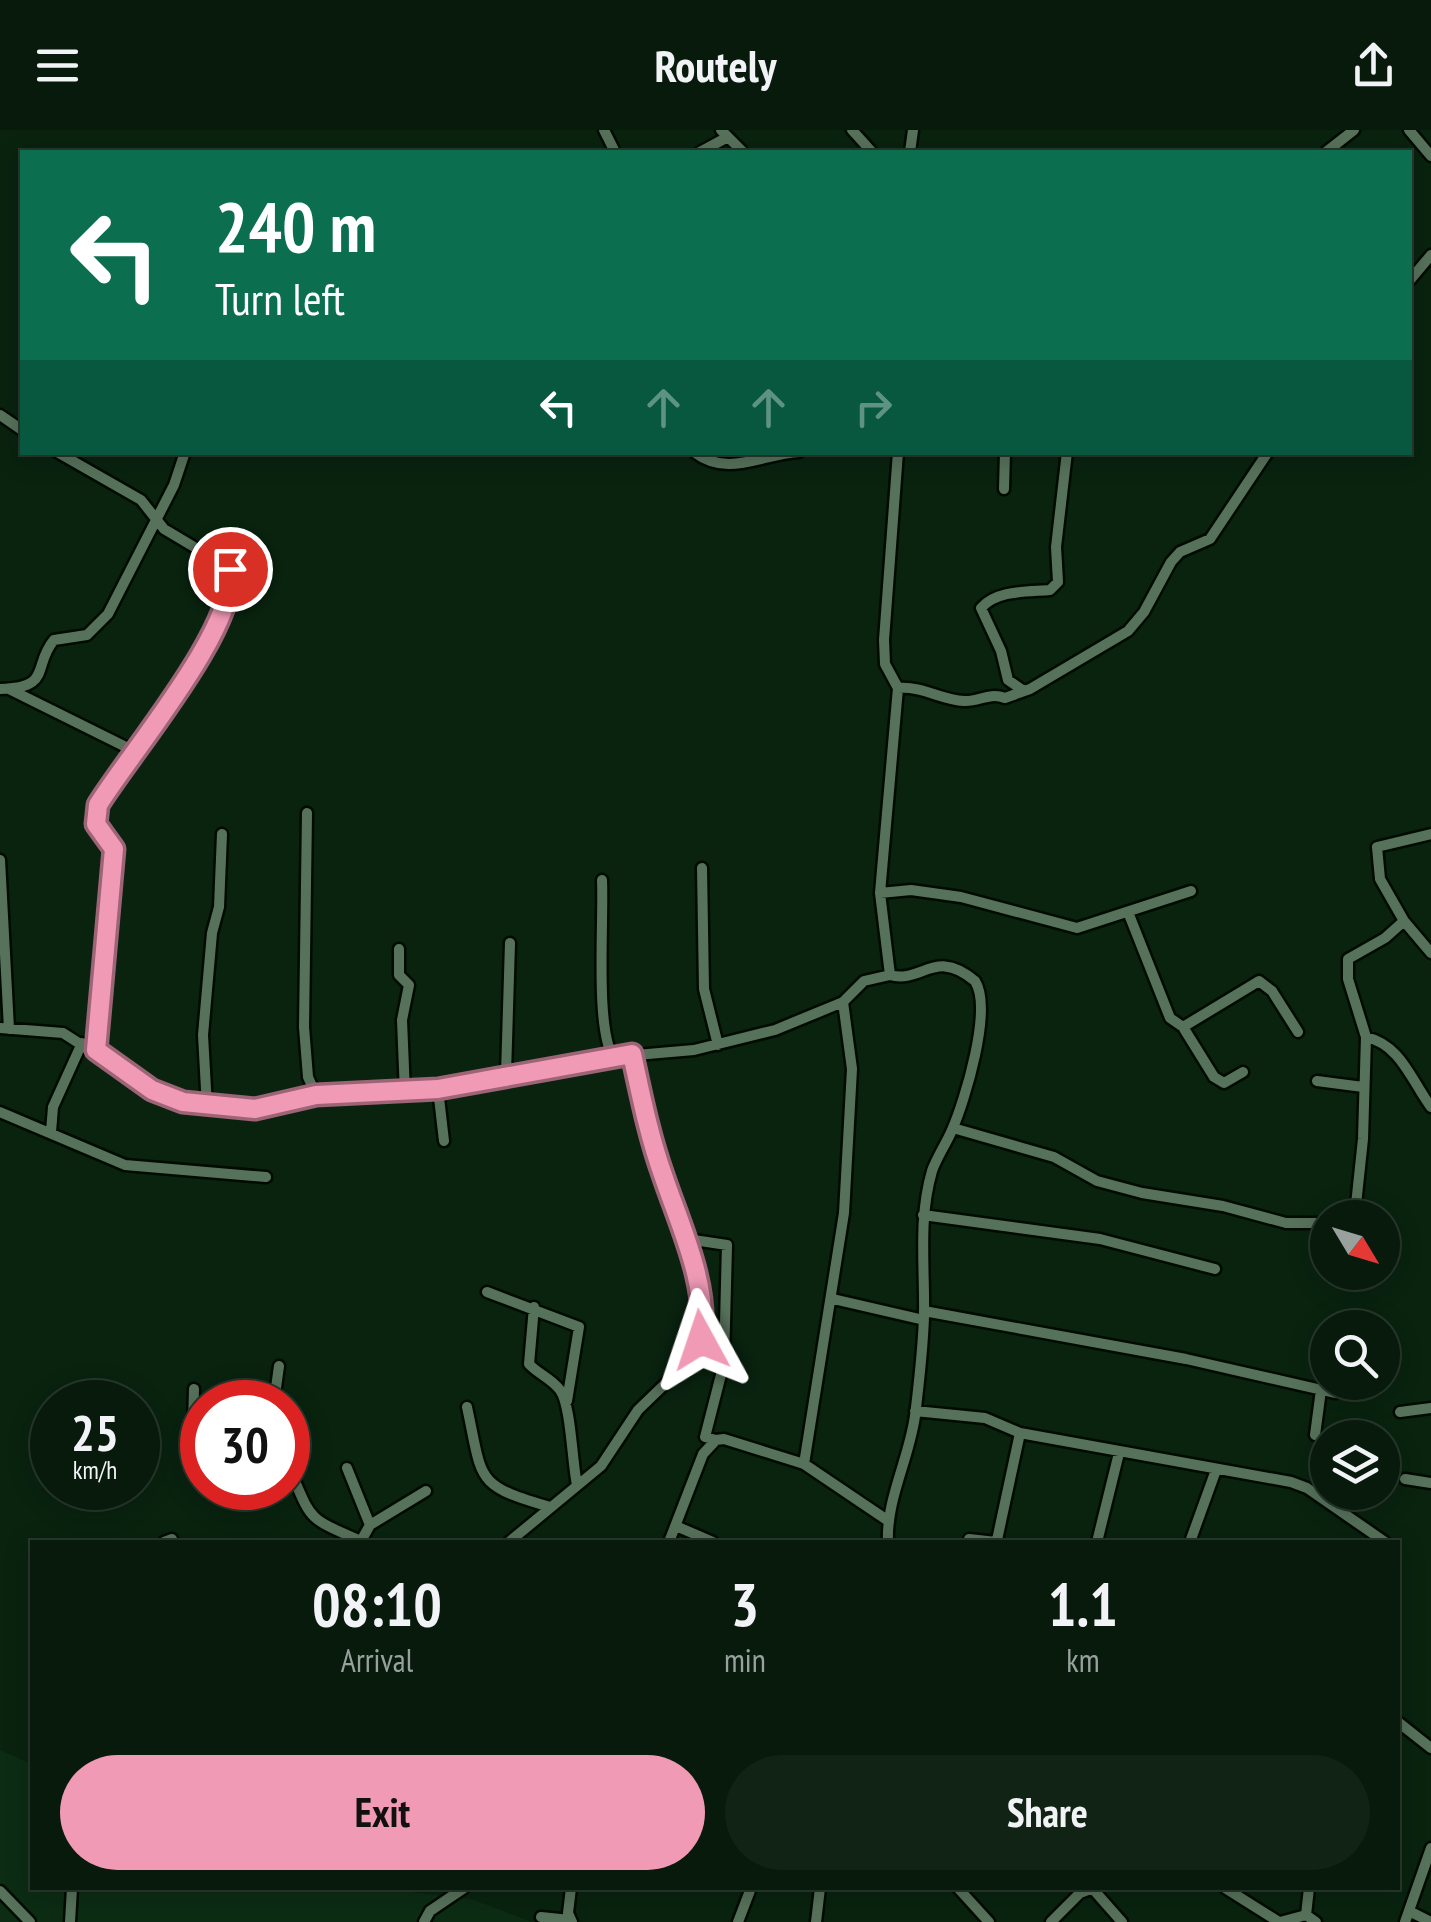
<!DOCTYPE html>
<html lang="en">
<head>
<meta charset="utf-8">
<style>
  body { margin:0; font-family:"PT Sans Narrow",sans-serif; background:#102314; color:#f1f3f6; height:100vh; display:flex; flex-direction:column; font-size:38px; white-space:nowrap }
  * { box-sizing:border-box; margin:0 }
  p { font-size:32px; color:#98a19d }
  .icon { flex:none; width:55px; height:55px; fill:none; stroke:currentColor; stroke-width:2; stroke-linecap:round; stroke-linejoin:round }
  .map { position:relative; flex:1; overflow:hidden }
  .drawer { position:absolute; left:30px; top:1410px; width:1370px; height:350px; display:flex; flex-direction:column; background:#071a0b; border-radius:0px; box-shadow:0 5px 25px #0003,0 0 0 2px #28382c }
  .drawer>* { flex:none }
  .guide { position:absolute; left:20px; top:20px; width:1392px; height:305px; border-radius:0px; box-shadow:0 5px 25px #0003,0 0 0 2px #28382c; background:#0b6e4f; color:#fff; overflow:hidden }
  .needle { width:65px; rotate:128deg }
  .tools { position:absolute; left:1310px; top:1070px; display:grid; gap:20px }
  .tools a { display:grid; place-items:center; width:90px; height:90px; border-radius:50%; background:#071a0b; box-shadow:0 5px 25px #0003,0 0 0 2px #28382c; font-size:50px }
  .speed { position:absolute; left:30px; top:1250px; display:flex; gap:20px; font-size:50px; font-weight:700; text-align:center }
  .speed>* { display:grid; place-content:center; width:130px; height:130px; border-radius:50%; background:#071a0b; box-shadow:0 5px 25px #0003,0 0 0 2px #28382c; line-height:1 }
  .speed small { font-size:25px; font-weight:400 }
  .speed .limit { border:15px solid #d22; background:#fff; color:#111 }
  .pin { position:absolute; display:grid; place-items:center; width:85px; height:85px; color:#fff; margin:-42px; border:5px solid #fff; border-radius:50%; box-shadow:0 2px 10px #0007 }
  .me { position:absolute; width:110px; margin:-55px; rotate:355deg; stroke-linejoin:round; filter:drop-shadow(0 0 8px #0008) }
  .turn { display:flex; align-items:center; gap:35px; height:210px; padding:0 30px; font-size:45px }
  .turn .icon { width:130px; height:130px; stroke-width:2.5 }
  .turn b { display:block; font-size:70px; line-height:85px }
  .lanes { display:flex; align-items:center; height:95px; padding:0 30px; background:#0003; justify-content:center; gap:50px; direction:ltr }
  .lanes .off { opacity:.35 }
  .eta { display:flex; justify-content:space-evenly; align-items:center; height:170px; text-align:center }
  .eta b { font-size:60px; font-weight:700; line-height:70px }
  .cta { display:flex; gap:20px; margin-top:auto; padding:20px 30px }
  .cta a { flex:1; height:115px; border-radius:60px; background:#f09ab6; color:#111; font-size:40px; font-weight:700; line-height:115px; text-align:center }
  .cta a+a { background:#102314; color:#f1f3f6 }
  header { display:flex; justify-content:space-between; align-items:center; height:130px; padding:0 30px; background:#071a0b; font-size:45px; font-weight:700 }
  .map>svg:first-child { display:block }
  .built { fill:#0c2c14 }
  .lines { fill:none; stroke-linecap:round; stroke-linejoin:round }
  .minor-casing { stroke:#000b00; stroke-width:15 }
  .minor { stroke:#57725b; stroke-width:10 }
  .route-casing { stroke:#9c6476; stroke-width:25 }
  .route { stroke:#f09ab6; stroke-width:18 }
</style>
</head>
<body>
<header><svg class="icon" aria-label="menu" viewBox="0 0 24 24"><path d="M4 6h16M4 12h16M4 18h16"/></svg>Routely<svg class="icon" aria-label="share" viewBox="0 0 24 24"><path d="M12 15V3M7 8l5-5 5 5M5 13v7h14v-7"/></svg></header>
<div class="map">
<svg width="1431" height="1792" viewBox="0 0 1431 1792">
  <rect width="100%" height="100%" fill="#09230f"/>
  <path class="built" d="M0 1620 32 1634V1758H379L475 1770 531 1792H0Z"/>
  <g class="lines">
    <defs>
      <path id="minor" d="M604 0 615 22
        M721 0 743 22
        M852 0 872 22
        M1409 0 1431 26
        M700 22 726 8
        M910 22 913 0
        M1326 22 1354 0
        M1410 150 1431 125
        M0 285 22 300
        M694 322C728 348 761 324 799 322
        M898 322 884 510 885 534 898 558
        M1004 359 1005 322
        M0 559C53 558 32 536 54 510L87 505 108 484 174 355 185 322
        M9 559 134 621C158 591 250 471 226 436L164 399 141 370 57 322
        M1024 561 1008 550 1001 521 981 478C997 460 1027 462 1050 460L1058 452 1056 417 1067 322
        M307 683 304 897 308 947 316 965
        M0 730 9 899
        M702 738 704 859 718 915
        M602 750C604 791 595 896 613 927
        M880 763 911 760 961 767 1077 798 1191 761
        M1128 782 1170 888 1183 897 1259 851 1272 861 1298 902
        M1404 791 1431 823
        M399 819V845L409 855 402 890 405 963
        M1183 897 1214 947 1224 953 1243 942
        M0 898 63 903 152 960 207 977 255 979 316 965 438 959 613 927 694 920 775 900 843 872 864 851 890 845
        M1366 907C1401 915 1411 950 1431 977
        M96 920 114 719 96 695 98 675 134 621
        M506 944 510 813
        M1317 951 1363 957
        M438 959 444 1011
        M207 977 203 905 212 803 219 777 222 704
        M0 982 125 1035 266 1047
        M953 998 1054 1027 1097 1051 1142 1063 1223 1076 1286 1093H1328
        M51 1002 53 977 82 913
        M923 1085 1100 1109 1215 1139
        M1350 1088 1355 1084 1363 1009 1366 907 1348 849V829L1385 808 1404 791 1380 749 1377 717 1431 704
        M687 1109 727 1115 724 1233 705 1307 716 1310
        M487 1162 579 1197 567 1271
        M833 1169 924 1190
        M534 1177 529 1234C538 1244 551 1248 560 1260 571 1275 572 1331 577 1355
        M924 1181 1186 1229 1335 1263
        M194 1259 193 1296 202 1303
        M274 1272 279 1236
        M467 1277C483 1351 474 1355 550 1377
        M915 1281 985 1288 1020 1303 1291 1352 1307 1358 1385 1412
        M1400 1282 1431 1278
        M1315 1305 1321 1260
        M804 1334 844 1083 852 939 843 872
        M288 1335C313 1392 304 1386 363 1412
        M347 1338 370 1395 361 1411
        M1405 1349 1431 1353
        M370 1395 426 1361
        M678 1397 713 1412
        M969 1409 996 1412
        M997 1410 1020 1303
        M164 1412 172 1409
        M509 1412 601 1336 638 1280 692 1228 701 1210 703 1191 687 1109 653 1014 633 924
        M669 1412 703 1324 716 1310 724 1309 804 1334 887 1390
        M888 1412C886 1370 909 1329 915 1286 919 1253 923 1219 924 1186 925 1137 918 1089 932 1041 937 1027 946 1014 952 1000 965 970 993 879 975 851 935 817 922 854 890 845L880 763 898 558C923 556 941 570 964 571 979 572 989 562 1005 568L1030 559 1128 501 1144 482 1171 432 1180 422 1210 409 1268 322
        M1097 1412 1119 1323
        M1190 1412 1216 1340
        M1398 1592 1431 1618
        M571 1758 568 1783 572 1792
        M958 1758 989 1792
        M1092 1758 1122 1792
        M1225 1758 1279 1792
        M0 1761 30 1792
        M1409 1781 1431 1792
        M1306 1785 1309 1758
        M541 1787 570 1790
        M70 1792 72 1758
        M424 1792 430 1781 464 1758
        M738 1792 751 1758
        M816 1792 820 1758
        M1051 1792 1080 1763 1093 1758
        M1280 1792 1306 1785 1316 1792
        M1405 1792 1431 1718"/>
    </defs>
    <use href="#minor" class="minor-casing"/>
    <use href="#minor" class="minor"/>
  </g>
  <g class="lines">
    <defs>
      <path id="route" d="M230 439C239 496 130 623 98 675L96 694 114 719 96 920 152 960 183 972 255 979 316 965 438 959 632 924C641 965 649 1006 663 1045 680 1096 709 1155 701 1210"/>
    </defs>
    <use href="#route" class="route-casing"/>
    <use href="#route" class="route"/>
  </g>
</svg>
<div class="tools">
<a><svg class="needle" viewBox="-14 -14 28 28"><path d="M0-13l5 13h-10z" fill="#e53935"/><path d="M0 13l5-13h-10z" fill="#98a19d"/></svg></a>
<a><svg class="icon" aria-label="search" viewBox="0 0 24 24"><circle cx="10" cy="10" r="6"/><path d="M15 15l6 6"/></svg></a>
<a><svg class="icon" aria-label="layers" viewBox="0 0 24 24"><path d="M12 4l9 5-9 5-9-5zM3 14l9 5 9-5"/></svg></a>
</div>
<div class="speed"><div>25<small>km/h</small></div><div class="limit">30</div></div>
<div class="pin" style="left:230px;top:439px;background:#d93025"><svg class="icon" aria-label="arrive" viewBox="0 0 24 24"><path d="M6 21V4h12l-3 4 3 4H6"/></svg></div>
<svg class="me" style="left:701px;top:1210px" viewBox="-20 -20 40 40"><path d="M0-17L14 15 0 8-14 15z" fill="#f09ab6" stroke="#fff" stroke-width="4"/></svg>
<div class="guide">
<div class="turn"><svg class="icon" aria-label="left" viewBox="0 0 24 24"><path d="M17 20v-9H6M10 6l-5 5 5 5"/></svg><div><b>240 m</b>Turn left</div></div>
<div class="lanes"><svg class="icon" aria-label="left" viewBox="0 0 24 24"><path d="M17 20v-9H6M10 6l-5 5 5 5"/></svg><svg class="icon off" aria-label="ahead" viewBox="0 0 24 24"><path d="M12 20V5M6 11l6-6 6 6"/></svg><svg class="icon off" aria-label="ahead" viewBox="0 0 24 24"><path d="M12 20V5M6 11l6-6 6 6"/></svg><svg class="icon off" aria-label="right" viewBox="0 0 24 24"><path d="M7 20v-9h11M14 6l5 5-5 5"/></svg></div>
</div>
<section class="drawer">
<div class="eta">
<div><b>08:10</b><p>Arrival</p></div>
<div><b>3</b><p>min</p></div>
<div><b>1.1</b><p>km</p></div>
</div>
<div class="cta"><a>Exit</a><a>Share</a></div>
</section>
</div>
</body>
</html>
